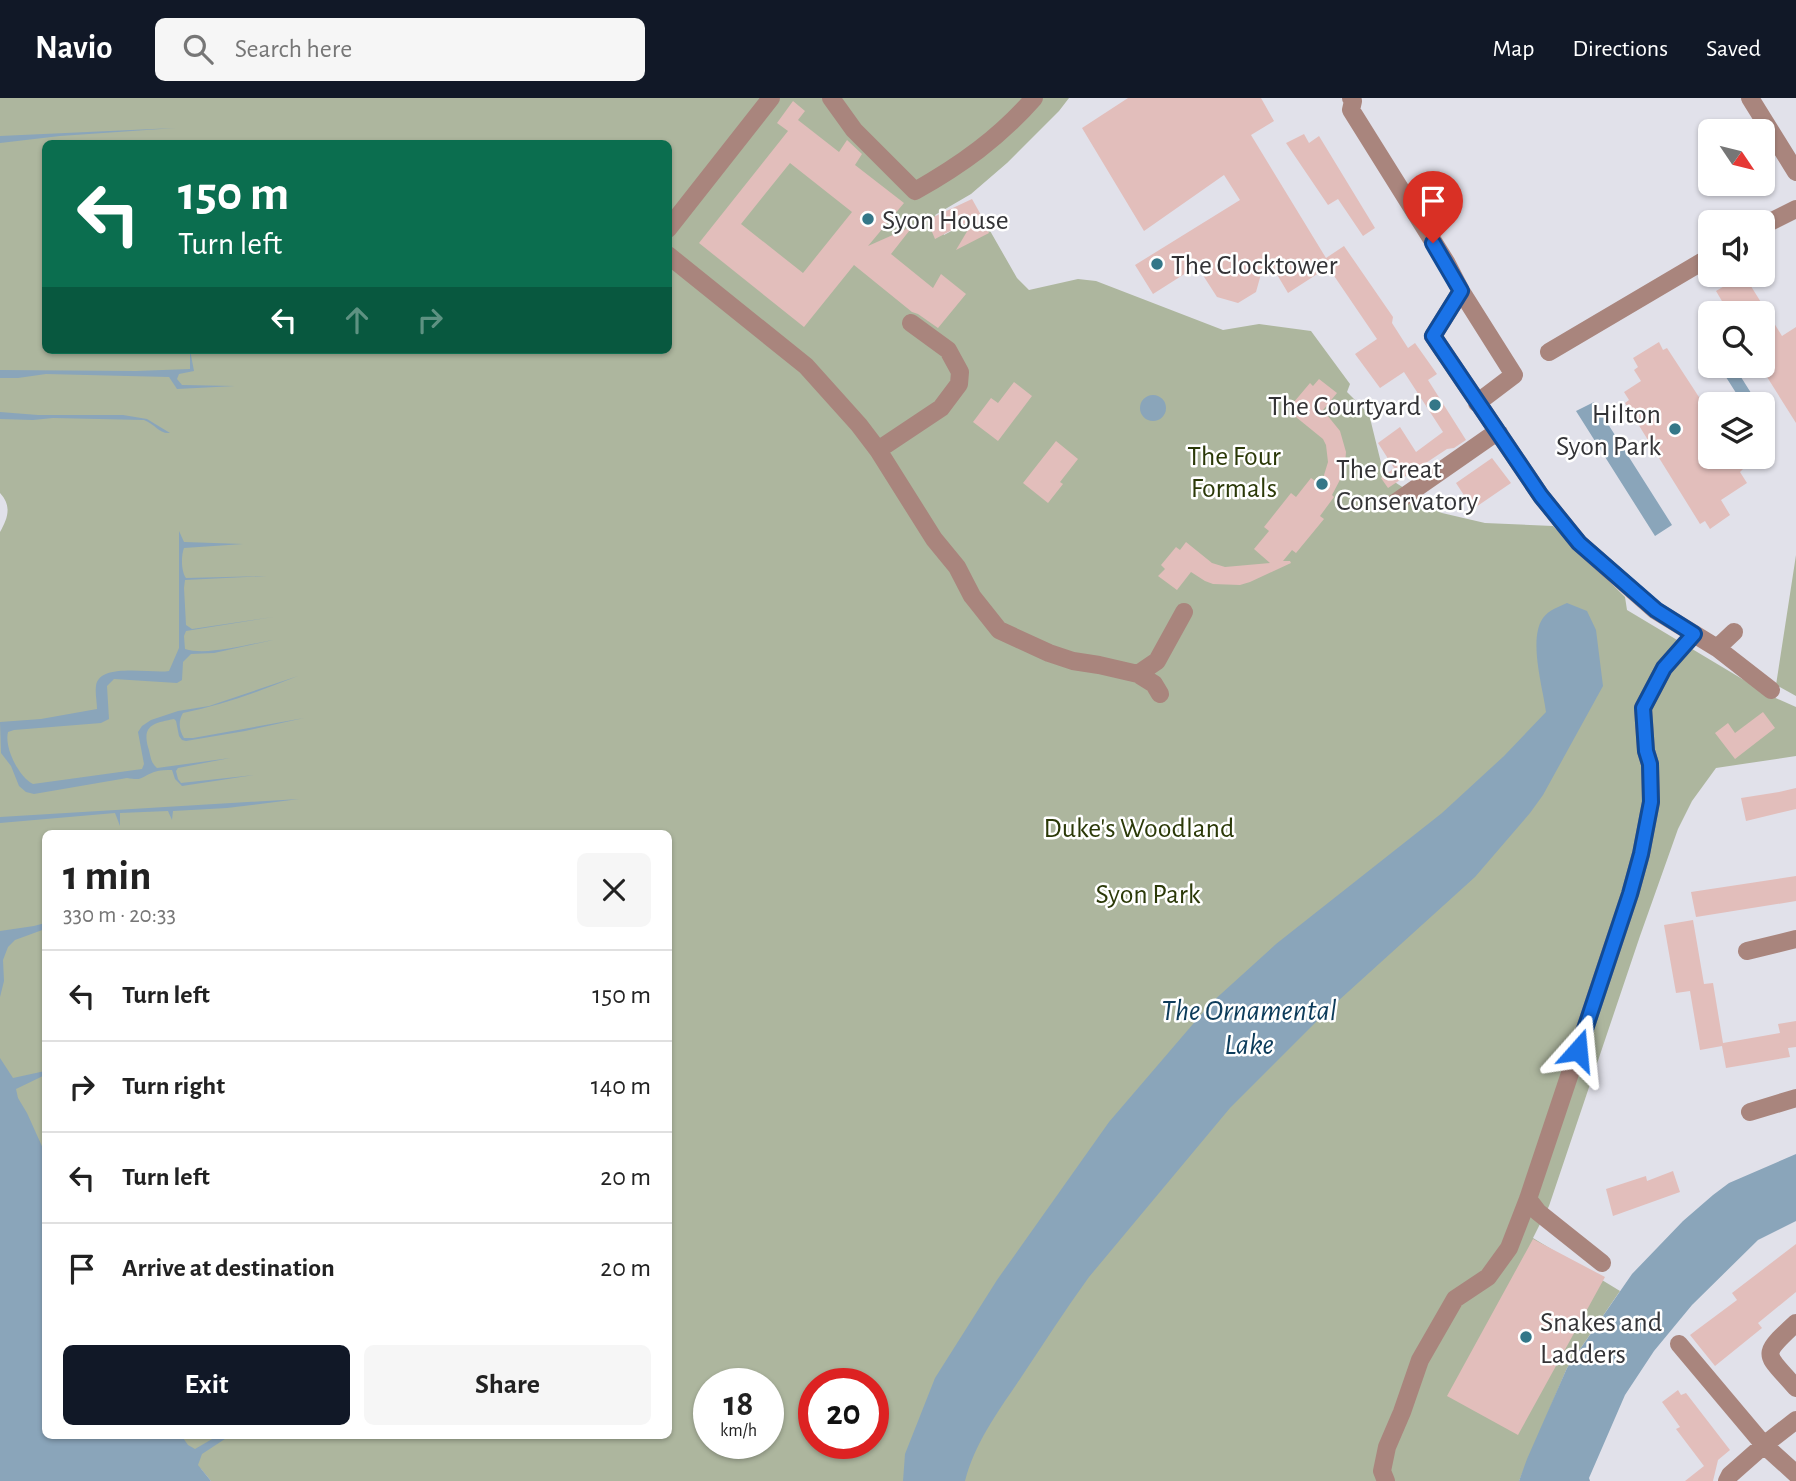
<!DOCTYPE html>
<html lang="en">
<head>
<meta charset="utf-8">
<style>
  body { margin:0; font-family:"Alegreya Sans",sans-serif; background:#f6f6f6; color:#222; height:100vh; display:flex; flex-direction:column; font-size:26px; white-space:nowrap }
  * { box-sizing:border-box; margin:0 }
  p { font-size:23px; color:#767676 }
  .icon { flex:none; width:38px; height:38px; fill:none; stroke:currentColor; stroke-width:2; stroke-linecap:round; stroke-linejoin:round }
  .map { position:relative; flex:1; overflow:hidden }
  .side { position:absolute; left:42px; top:732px; width:630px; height:609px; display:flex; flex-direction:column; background:#fff; border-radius:10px; box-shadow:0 2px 5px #0004 }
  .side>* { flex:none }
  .guide { position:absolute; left:42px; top:42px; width:630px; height:214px; border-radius:10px; box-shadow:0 2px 5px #0004; background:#0b6e4f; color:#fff; overflow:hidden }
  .needle { width:46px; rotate:125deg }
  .controls { position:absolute; left:1698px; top:21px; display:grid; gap:14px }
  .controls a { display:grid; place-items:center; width:77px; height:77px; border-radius:10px; background:#fff; box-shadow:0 2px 5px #0004; font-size:35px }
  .speed { position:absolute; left:693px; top:1270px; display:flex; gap:14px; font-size:35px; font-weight:700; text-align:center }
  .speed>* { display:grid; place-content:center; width:91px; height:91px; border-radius:50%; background:#fff; box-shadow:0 2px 5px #0004; line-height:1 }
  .speed small { font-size:18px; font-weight:400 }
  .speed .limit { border:10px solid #d22; background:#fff; color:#111 }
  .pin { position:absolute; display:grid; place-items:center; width:60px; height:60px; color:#fff; margin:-72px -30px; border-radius:50% 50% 50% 0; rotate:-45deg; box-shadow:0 0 7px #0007 }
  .pin .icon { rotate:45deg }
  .me { position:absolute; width:77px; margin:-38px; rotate:18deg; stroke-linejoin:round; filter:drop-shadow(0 0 5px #0008) }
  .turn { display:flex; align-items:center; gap:24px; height:147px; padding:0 21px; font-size:32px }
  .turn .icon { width:91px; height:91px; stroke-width:2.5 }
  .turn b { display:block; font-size:49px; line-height:60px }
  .lanes { display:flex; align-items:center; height:66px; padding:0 21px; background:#0003; justify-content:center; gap:35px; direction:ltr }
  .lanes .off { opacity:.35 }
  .round { display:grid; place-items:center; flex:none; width:74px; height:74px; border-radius:10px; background:#f6f6f6 }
  .overview { display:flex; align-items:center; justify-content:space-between; height:119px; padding:0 21px }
  h1 { font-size:42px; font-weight:700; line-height:52px }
  .action { display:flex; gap:14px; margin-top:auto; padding:14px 21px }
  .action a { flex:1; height:80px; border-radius:10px; background:#111827; color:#fff; font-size:28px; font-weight:700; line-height:80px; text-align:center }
  .action a+a { background:#f6f6f6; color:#222 }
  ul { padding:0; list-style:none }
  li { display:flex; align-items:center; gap:21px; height:91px; padding:0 21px; border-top:2px solid #e0e0e0 }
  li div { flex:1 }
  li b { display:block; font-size:26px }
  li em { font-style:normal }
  header { display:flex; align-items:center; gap:42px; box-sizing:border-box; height:98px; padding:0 35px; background:#111827; color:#fff }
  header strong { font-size:33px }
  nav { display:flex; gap:38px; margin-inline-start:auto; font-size:24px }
  .search { width:490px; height:63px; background:#f6f6f6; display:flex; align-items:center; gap:18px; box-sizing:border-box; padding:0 24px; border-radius:10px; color:#767676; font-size:26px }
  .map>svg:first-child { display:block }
  .green { fill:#adb69e; fill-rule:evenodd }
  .water { fill:#8aa5ba }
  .building { fill:#e2bebb; fill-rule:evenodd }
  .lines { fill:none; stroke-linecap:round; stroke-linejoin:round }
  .minor { stroke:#a9857d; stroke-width:18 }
  .route-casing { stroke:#114b97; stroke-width:18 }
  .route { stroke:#1a73e8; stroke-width:12 }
  .poi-dot { fill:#347788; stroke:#fff; stroke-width:2.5 }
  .labels { text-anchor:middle; stroke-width:5; stroke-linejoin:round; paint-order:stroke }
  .poi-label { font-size:28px; fill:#343437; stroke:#fff; text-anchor:start }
  .park-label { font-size:28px; fill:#2b3908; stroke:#fff }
  .water-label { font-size:30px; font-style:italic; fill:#0d3c5b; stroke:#fff }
</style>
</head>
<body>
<header>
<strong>Navio</strong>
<div class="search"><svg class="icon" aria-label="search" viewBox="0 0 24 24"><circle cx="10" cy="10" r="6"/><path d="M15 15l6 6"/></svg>Search here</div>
<nav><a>Map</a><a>Directions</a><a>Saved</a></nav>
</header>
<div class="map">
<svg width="1796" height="1383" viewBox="0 0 1796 1383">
  <rect width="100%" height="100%" fill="#e1e1ea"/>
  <path class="green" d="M0 0H1069L1059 13 1007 65 971 96 935 117 944 137 981 117 1017 180 1029 192 1078 181 1096 183 1223 232 1259 226 1311 233 1350 286 1347 294 1369 316 1384 377 1442 415 1485 425 1553 428 1625 499 1627 512 1769 597 1796 609V658L1716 670 1692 703 1678 731 1640 838 1549 1108 1533 1140 1620 1193 1567 1270 1519 1383H211L201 1371 132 1337H668V735H46L45 1211 0 1113V434C8 420 12 408 0 395ZM46 46H668V252H46ZM709 1286H768V1346H709ZM814 1286H873V1346H814Z
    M1796 457V598L1776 587Z"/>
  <path class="water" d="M175 30 60 38 0 45V38Z
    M190 252 194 273 179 276 177 281 182 287 235 288 177 291 169 279 46 276 18 280H0V272L136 273 190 271Z
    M1719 268H1734L1758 306H1743Z
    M1140 310a13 13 0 1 1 26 0a13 13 0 1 1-26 0Z
    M1594 304 1672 427 1655 438 1576 313Z
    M0 314 38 317H123L147 321 170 335C159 336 155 326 144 322L53 320 33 322 0 321Z
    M179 433 184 444 243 446 184 450C181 458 181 473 186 480L267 478 185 482 184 490 186 527 192 531 273 519 186 533 184 538 185 551C207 558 249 546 273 542L214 555 191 556 183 564 182 582 177 585 114 581 107 588 109 621 101 625 14 632 8 634C4 650 19 679 33 686L142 671 144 666 138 634 142 628 151 622 178 613 209 608 298 578C260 593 223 607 183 615 178 623 179 632 184 640H193L304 620 245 633 186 643 182 642 179 638 176 623 174 621C154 625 142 627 148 649 151 658 150 664 157 670L230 660 178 670 176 673 178 681 181 685 254 677 182 688 175 681 172 672C167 672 160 672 154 674 140 679 144 683 127 680L34 696 26 694 19 688 11 668 1 655 0 624 41 621 97 611C97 604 95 595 96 588 99 564 152 576 169 573L179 550Z
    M1567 505 1587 513 1596 532 1603 588 1543 697 1530 715 1475 779 1327 913 1230 1010 1089 1179C1065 1212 1044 1245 1022 1278 999 1312 975 1344 965 1383H903L905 1356 935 1280 997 1182 1109 1024 1211 905 1276 846 1442 715 1504 658 1546 614C1543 590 1528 541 1543 520 1549 512 1558 509 1567 505Z
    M299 701 227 710 173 713 172 722 168 713 120 715V728L115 715 0 725V719Z
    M45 825V831L15 842 8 849 3 862 4 883 0 899V833L34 828Z
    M0 960 13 980 45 973V977L16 991 18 1000 27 1015 45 1055 46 1337H181L188 1347 195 1351 219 1337H231L202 1356 198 1367 211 1383H0Z
    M1796 1056V1123L1758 1142 1692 1207 1654 1253 1625 1297 1589 1380 1590 1383H1519L1527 1361 1567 1270 1632 1176 1683 1123 1713 1097 1729 1085Z"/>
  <path class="building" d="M1128 0H1261L1274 23 1251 37 1326 160 1344 148 1393 219 1392 225 1408 250 1415 245 1437 276 1428 282 1466 342 1454 350 1447 351 1388 390 1381 380 1394 370 1378 345 1400 329 1416 354 1443 334 1404 274 1380 290 1355 256 1377 241 1328 169 1288 195 1266 158 1256 194 1238 205 1217 199 1197 168 1153 196 1135 167 1240 102 1224 77 1144 133 1082 30Z
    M793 3 805 13 798 22 839 54 847 42 862 56 855 67 904 105 868 148 913 128 891 156 933 190 941 176 966 196 938 230 918 216 912 214 854 167 804 229 699 145 788 33 777 25ZM790 65 852 114 803 175 741 126Z
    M1304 36 1309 45 1319 38 1375 130 1363 138 1338 101 1328 107 1286 45Z
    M972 101 981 117 989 135 956 152 975 120 935 141 927 122Z
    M1743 177H1744L1782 238 1796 229V325L1762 271V215H1729L1716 193Z
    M1659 244 1663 252 1667 250 1710 316V359H1736L1744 370 1740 374 1747 385 1721 402 1730 417 1710 431 1705 423 1700 426 1625 305 1629 302 1624 294 1641 283 1634 272 1638 269 1633 260Z
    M1319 281 1337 295 1323 312 1340 333 1346 354 1345 366 1342 378 1332 397 1334 399 1320 418 1324 421 1296 455 1292 452 1283 463H1290L1291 465 1250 484 1240 487 1213 486 1205 483 1191 474 1177 492 1158 478 1165 471 1161 467 1176 449 1180 452 1186 444 1212 465 1225 469 1270 465 1254 451 1269 433 1264 429 1291 395 1296 399 1311 380 1321 387 1328 364 1326 347 1323 341 1291 315 1298 307 1294 304 1310 285 1313 288Z
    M1014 284 1032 298 998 343 973 324 991 300 998 305Z
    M1056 343 1078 361 1060 384 1063 386 1048 405 1023 385Z
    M1492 360 1511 385 1473 411 1456 385Z
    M1763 614 1775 630 1735 661 1715 635 1728 625 1735 635Z
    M1796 690V711L1746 723 1741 700 1779 694Z
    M1796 778V803L1696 819 1691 794Z
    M1693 822 1704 886 1713 885 1723 945 1780 935 1778 926 1796 923V949L1788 950 1790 959 1726 970 1722 948 1700 952 1690 893 1676 895 1664 827Z
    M1673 1073 1680 1094 1613 1118 1606 1091 1646 1078 1647 1083Z
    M1533 1141 1605 1179 1518 1337 1447 1298Z
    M1796 1146V1194L1758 1225 1762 1230 1715 1268 1690 1237 1737 1202 1732 1195Z
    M1678 1292 1681 1297 1686 1295 1730 1352 1718 1362 1713 1383H1685L1704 1368 1676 1331 1680 1329 1662 1304Z"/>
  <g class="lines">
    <path class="minor" d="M831 0 854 32 915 93C961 67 999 40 1034 0
      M1351 0 1353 3 1351 12 1446 164 1461 193 1433 238 1541 398 1579 445 1655 512 1717 550 1771 592
      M1750 0 1796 74
      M1762 128 1796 111
      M668 131 771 0
      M668 157 806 268 859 327 878 352 934 441 957 469 972 498 999 532 1049 555 1073 563 1099 567 1138 576 1154 586 1160 596
      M1461 193 1514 277 1477 305
      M1549 254 1710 159
      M878 352 941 310 959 286 960 274 948 252 911 225
      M1395 405 1491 338 1499 335
      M1717 550 1734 534
      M1138 576 1157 563 1184 514
      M1747 853 1796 841
      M1750 1014 1796 1000
      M1528 1101 1538 1114 1602 1165
      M1796 1225C1759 1259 1765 1254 1796 1290
      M1679 1246 1764 1347 1796 1376
      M1386 1383 1382 1373 1387 1349 1402 1314 1420 1262 1455 1201 1488 1179 1509 1150 1528 1101 1630 796 1641 756 1651 704 1650 666 1646 653 1643 610 1664 570 1694 536
      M1727 1383 1730 1377 1764 1347 1796 1322"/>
  </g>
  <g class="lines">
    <defs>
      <path id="route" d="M1433 145 1461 193 1433 238 1541 398 1579 445 1656 512 1694 536 1664 570 1643 610 1646 653 1650 666 1651 704 1641 756 1630 796 1578 952"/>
    </defs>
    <use href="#route" class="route-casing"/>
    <use href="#route" class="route"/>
  </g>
  <g class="poi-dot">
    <circle cx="868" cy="121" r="7"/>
    <circle cx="1157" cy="166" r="7"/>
    <circle cx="1435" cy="307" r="7"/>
    <circle cx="1675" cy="331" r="7"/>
    <circle cx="1322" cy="386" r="7"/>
    <circle cx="1526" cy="1239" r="7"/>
  </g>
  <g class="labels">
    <g class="poi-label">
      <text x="882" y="131">Syon House</text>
      <text x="1171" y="176">The Clocktower</text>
      <text x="1421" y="317" text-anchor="end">The Courtyard</text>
      <text x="1661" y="325" text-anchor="end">Hilton<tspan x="1661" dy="32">Syon Park</tspan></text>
      <text x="1336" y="380">The Great<tspan x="1336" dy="32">Conservatory</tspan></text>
      <text x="1540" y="1233">Snakes and<tspan x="1540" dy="32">Ladders</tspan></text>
    </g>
    <g class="park-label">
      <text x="1234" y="367">The Four<tspan x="1234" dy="32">Formals</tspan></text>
      <text x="1139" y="739">Duke's Woodland</text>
      <text x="1148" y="805">Syon Park</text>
    </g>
    <g class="water-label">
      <text x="1249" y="922">The Ornamental<tspan x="1249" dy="34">Lake</tspan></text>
    </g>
  </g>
</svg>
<div class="controls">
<a><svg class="needle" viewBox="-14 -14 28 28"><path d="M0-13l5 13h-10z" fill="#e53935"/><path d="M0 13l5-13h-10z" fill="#767676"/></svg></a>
<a><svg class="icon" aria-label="sound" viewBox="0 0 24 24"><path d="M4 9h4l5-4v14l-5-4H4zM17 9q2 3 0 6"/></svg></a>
<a><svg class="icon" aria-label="search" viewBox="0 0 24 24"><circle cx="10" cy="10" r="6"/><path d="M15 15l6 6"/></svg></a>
<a><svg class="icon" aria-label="layers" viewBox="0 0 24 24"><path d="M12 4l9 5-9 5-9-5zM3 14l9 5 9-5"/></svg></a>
</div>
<div class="speed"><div>18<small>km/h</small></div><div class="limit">20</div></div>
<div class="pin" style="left:1433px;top:145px;background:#d93025"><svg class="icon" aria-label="arrive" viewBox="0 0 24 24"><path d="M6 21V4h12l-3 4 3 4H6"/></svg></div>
<svg class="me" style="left:1578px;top:952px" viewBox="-20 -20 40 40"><path d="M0-17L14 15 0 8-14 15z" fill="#1a73e8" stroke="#fff" stroke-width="4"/></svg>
<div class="guide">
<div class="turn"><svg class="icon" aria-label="left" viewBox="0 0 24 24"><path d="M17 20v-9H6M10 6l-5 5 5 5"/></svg><div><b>150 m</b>Turn left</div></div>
<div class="lanes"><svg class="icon" aria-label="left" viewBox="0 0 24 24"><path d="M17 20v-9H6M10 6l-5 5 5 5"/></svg><svg class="icon off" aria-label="ahead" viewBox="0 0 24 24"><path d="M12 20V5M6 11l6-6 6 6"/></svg><svg class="icon off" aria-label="right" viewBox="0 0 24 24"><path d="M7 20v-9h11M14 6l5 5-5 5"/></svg></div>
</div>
<section class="side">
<div class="overview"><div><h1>1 min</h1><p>330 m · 20:33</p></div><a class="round"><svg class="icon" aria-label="close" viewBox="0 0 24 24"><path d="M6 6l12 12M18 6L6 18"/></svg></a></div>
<ul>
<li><svg class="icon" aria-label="left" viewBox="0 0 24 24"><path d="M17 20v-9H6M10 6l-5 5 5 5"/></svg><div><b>Turn left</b></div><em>150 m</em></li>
<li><svg class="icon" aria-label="right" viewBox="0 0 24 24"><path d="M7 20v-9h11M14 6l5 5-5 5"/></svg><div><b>Turn right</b></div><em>140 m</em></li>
<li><svg class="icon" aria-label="left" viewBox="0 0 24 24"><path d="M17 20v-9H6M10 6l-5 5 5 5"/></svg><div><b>Turn left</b></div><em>20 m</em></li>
<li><svg class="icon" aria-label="arrive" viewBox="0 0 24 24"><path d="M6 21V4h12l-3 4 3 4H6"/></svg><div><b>Arrive at destination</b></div><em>20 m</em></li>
</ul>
<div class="action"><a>Exit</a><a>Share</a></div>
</section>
</div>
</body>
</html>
